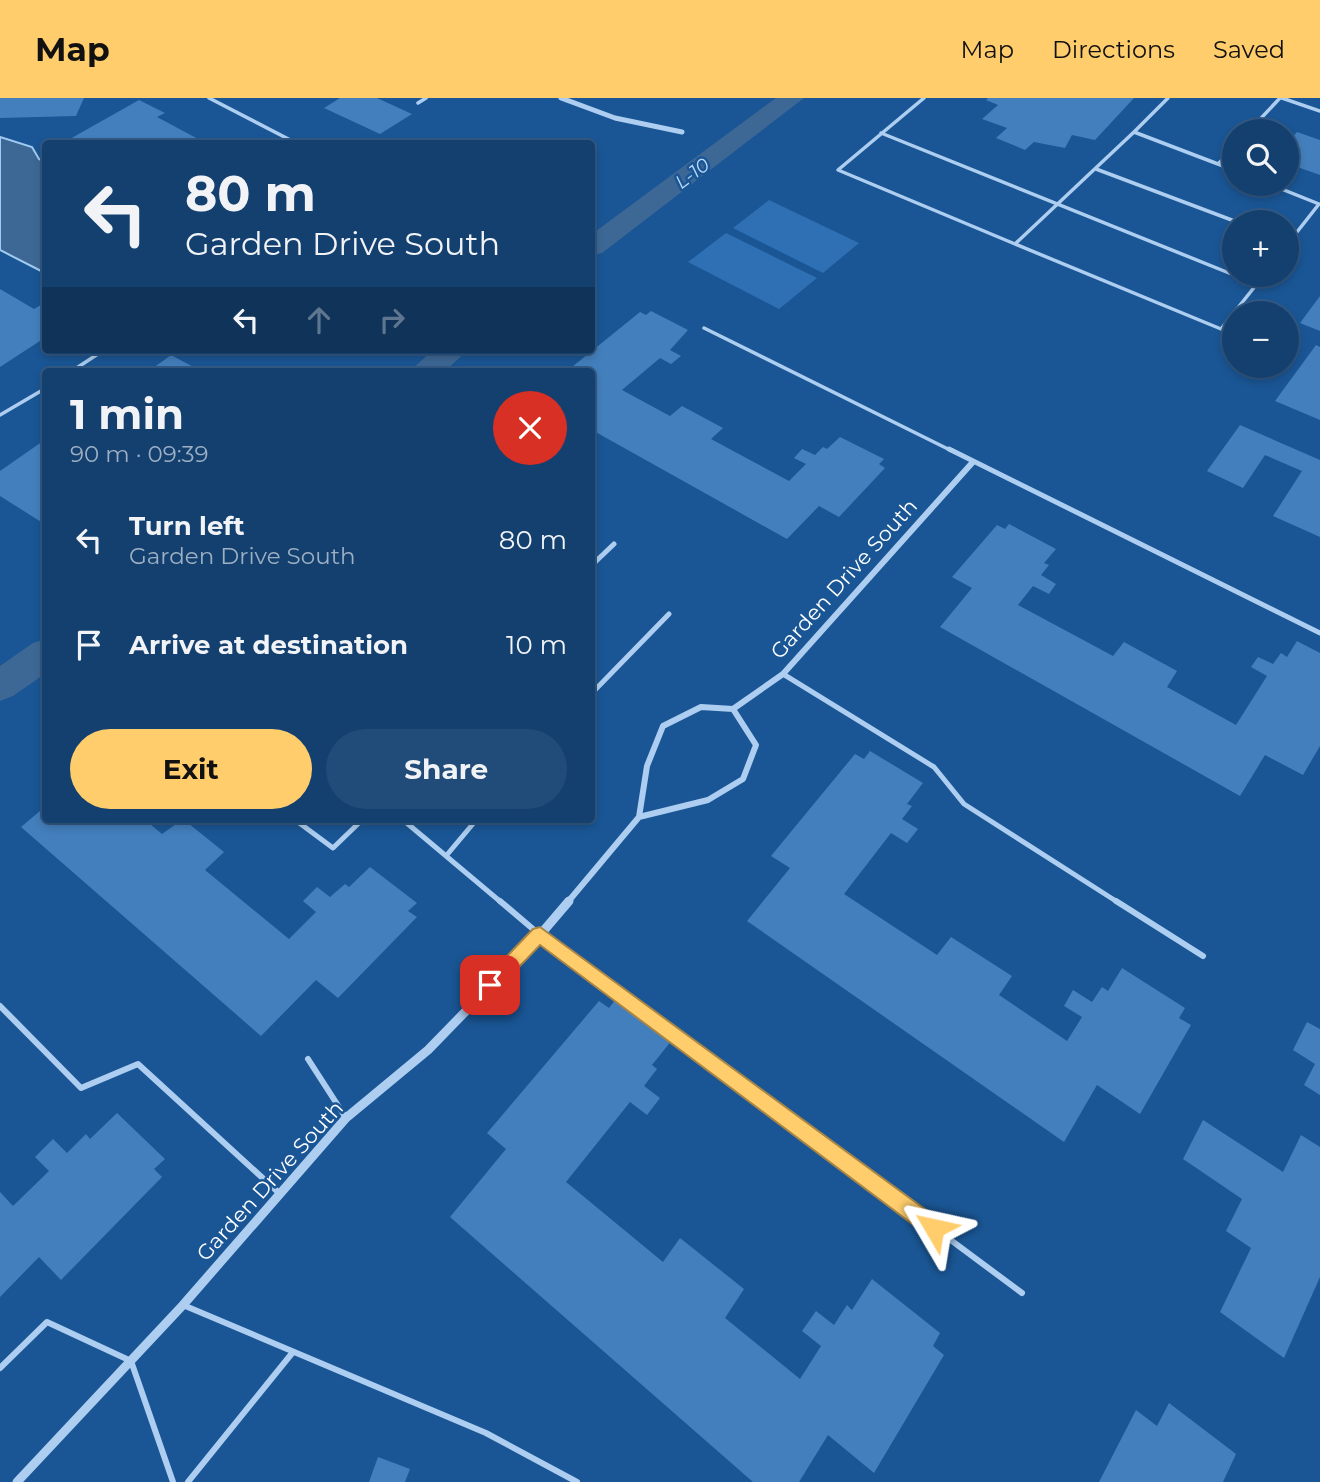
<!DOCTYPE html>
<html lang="en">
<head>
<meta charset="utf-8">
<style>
  body { margin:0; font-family:Montserrat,sans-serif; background:#214b78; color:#f1f3f6; height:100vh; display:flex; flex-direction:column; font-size:26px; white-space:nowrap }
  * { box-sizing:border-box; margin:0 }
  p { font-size:23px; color:#9dafc3 }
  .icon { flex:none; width:38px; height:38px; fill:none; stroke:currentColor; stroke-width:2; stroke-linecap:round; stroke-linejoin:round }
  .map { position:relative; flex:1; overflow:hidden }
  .side { position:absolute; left:42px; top:270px; width:553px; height:455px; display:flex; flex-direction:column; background:#144070; border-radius:7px; box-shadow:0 4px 10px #0003,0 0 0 2px #335983 }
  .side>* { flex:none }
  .hud { position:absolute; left:42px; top:42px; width:553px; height:214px; border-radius:7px; box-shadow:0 4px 10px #0003,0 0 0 2px #335983; background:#144070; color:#f1f3f6; overflow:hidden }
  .tools { position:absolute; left:1222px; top:21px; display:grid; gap:14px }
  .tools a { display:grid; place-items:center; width:77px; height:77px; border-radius:50%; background:#144070; box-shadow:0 4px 10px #0003,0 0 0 2px #335983; font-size:35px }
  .pin { position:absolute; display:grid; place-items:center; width:60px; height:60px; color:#fff; margin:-30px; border-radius:14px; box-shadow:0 4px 10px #0006 }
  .me { position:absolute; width:77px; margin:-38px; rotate:306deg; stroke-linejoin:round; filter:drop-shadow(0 0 5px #0008) }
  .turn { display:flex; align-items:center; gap:24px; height:147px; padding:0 28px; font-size:32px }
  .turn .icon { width:91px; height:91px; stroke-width:2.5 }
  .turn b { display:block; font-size:49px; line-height:60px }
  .lanes { display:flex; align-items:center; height:66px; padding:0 28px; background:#0003; justify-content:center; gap:35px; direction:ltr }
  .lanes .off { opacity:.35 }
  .round { display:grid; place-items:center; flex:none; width:74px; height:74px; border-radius:37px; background:#214b78 }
  .overview { display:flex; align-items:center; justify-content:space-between; height:119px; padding:0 28px }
  h1 { font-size:42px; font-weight:700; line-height:52px }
  .button { display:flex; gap:14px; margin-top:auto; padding:14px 28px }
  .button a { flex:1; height:80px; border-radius:42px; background:#ffcd6c; color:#111; font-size:28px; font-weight:700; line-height:80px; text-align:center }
  .button a+a { background:#214b78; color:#f1f3f6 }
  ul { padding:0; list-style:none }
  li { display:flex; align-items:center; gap:21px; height:105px; padding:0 28px }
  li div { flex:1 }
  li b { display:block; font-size:26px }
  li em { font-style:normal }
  header { display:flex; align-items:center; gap:42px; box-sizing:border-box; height:98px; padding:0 35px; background:#ffcd6c; color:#111 }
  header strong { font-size:33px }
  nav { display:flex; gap:38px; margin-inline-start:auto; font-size:24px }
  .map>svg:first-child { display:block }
  .green { fill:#2e70b3 }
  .water { fill:#3d6895; stroke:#a0caf2; stroke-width:2 }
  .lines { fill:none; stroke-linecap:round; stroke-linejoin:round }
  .canal { fill:#3d6895; fill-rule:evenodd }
  .building { fill:#437fbc }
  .service-far2 { stroke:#adcef0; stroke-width:3.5 }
  .service-far1 { stroke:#adcef0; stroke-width:5 }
  .service { stroke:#adcef0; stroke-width:6 }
  .minor-far2 { stroke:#adcef0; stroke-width:5 }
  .minor-far1 { stroke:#adcef0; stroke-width:6 }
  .minor { stroke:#adcef0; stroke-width:9 }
  .route { fill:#ffcd6c; stroke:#a68546; stroke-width:2 }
  .labels { text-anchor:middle; stroke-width:5; stroke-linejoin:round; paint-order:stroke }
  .far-water-label { font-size:19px; font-style:italic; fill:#b9d8f6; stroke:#1a5695 }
  .street-label { font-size:21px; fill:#fff; stroke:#1a5695 }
</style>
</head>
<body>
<header>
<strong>Map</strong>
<nav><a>Map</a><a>Directions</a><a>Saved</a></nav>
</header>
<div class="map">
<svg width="1320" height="1384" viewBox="0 0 1320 1384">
  <rect width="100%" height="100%" fill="#1a5695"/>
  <path class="green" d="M769 102 859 145 823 175 733 130Z
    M726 135 817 180 779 211 688 164Z"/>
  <path class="water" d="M0 39 32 49 39 61 45 64V175L0 152Z"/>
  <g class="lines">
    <path class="canal" d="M776 0H804L602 155 592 157V136Z
      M433 252H468L445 273H410Z
      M46 541V575L13 598 0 603V568L33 545Z"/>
  </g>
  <path class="building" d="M0 0H84L76 18 0 20Z
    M340 0H377L412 16 380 36 324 10Z
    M988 0H1134L1095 42 1072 37 1065 50 1034 44 1025 52 996 40 1007 30 982 21 998 7 986 2Z
    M139 2 165 15 157 19 200 42 194 46H61Z
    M1297 34 1320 42V77L1286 65V46Z
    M0 191 34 211 41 207 46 209V239L0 269Z
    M1320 198V233L1300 225Z
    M651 213 688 232 670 252 681 258 671 266 660 260 622 292 670 318 682 308 723 330 711 341 789 383 806 366 794 360 802 351 815 357 823 349 827 351 840 339 884 361 879 366 885 370 839 419 819 408 787 441 592 332V273H567L640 214 646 217Z
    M1316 247 1320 249V322L1275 303Z
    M171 257 201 273H149Z
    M1240 327 1320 362V439L1273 418 1302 373 1265 357 1243 390 1207 373Z
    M46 341V427L0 398V373Z
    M1009 426 1056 451 1044 465 1049 467 1041 477 1056 486 1049 496 1033 488 1018 507 1113 558 1124 544 1177 573 1167 589 1236 627 1267 578 1251 569 1258 559 1273 566 1281 555 1287 559 1297 543 1320 555V648L1303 677 1265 657 1240 698 940 529 972 490 952 479 997 427 1005 431Z
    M870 653 923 685 907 706 912 708 902 721 918 731 907 745 891 735 844 796 937 857 951 839 1012 878 999 897 1067 943 1082 919 1064 908 1073 892 1092 904 1102 889 1108 893 1122 870 1185 910 1179 920 1191 927 1140 1016 1097 987 1064 1044 747 823 790 770 771 758 855 656 864 661Z
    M46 708V721H144L162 736 183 721 224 754 205 772 289 841 316 814 303 803 317 789 330 799 345 786 349 789 370 769 417 805 408 813 417 819 338 900 316 882 261 938 21 729Z
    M616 901 672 942 652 967 657 971 644 988 660 1000 647 1017 630 1004 566 1084 663 1164 680 1140 744 1191 725 1220 800 1281 821 1248 802 1233 816 1213 834 1227 847 1207 852 1212 872 1181 940 1235 933 1248 944 1257 874 1375 828 1337 799 1384H753L450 1119 506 1051 487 1035 599 903 609 910Z
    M1307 924 1320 931V997L1304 987 1315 966 1293 952Z
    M117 1015 165 1061 154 1071 162 1079 61 1182 39 1159 0 1199V1094L13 1108 49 1073 35 1059 53 1041 67 1055 86 1036 90 1041Z
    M1203 1022 1283 1074 1301 1037 1320 1049V1179L1284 1260 1220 1214 1251 1150 1226 1133 1242 1101 1183 1061Z
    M1169 1305 1236 1356 1223 1384H1099L1136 1312 1157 1328Z
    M378 1359 410 1371 405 1384H369Z"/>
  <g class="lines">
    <path class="service-far2" d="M209 0 298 46
      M924 0 838 72 1015 146
      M1168 0 1134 34 1218 66 1234 50
      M1282 0 1320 13
      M418 5 426 0
      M1249 33 1280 0
      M1134 34 1015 146 1221 231 1264 177
      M881 35 1234 177
      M1218 66 1234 72
      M1096 71 1237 124
      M1269 86 1319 106 1286 148
      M1234 177 1256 186
      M704 230 952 353
      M72 273 104 252
      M0 317 46 290"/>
    <path class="service-far1" d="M949 351 1320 535
      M592 467 614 446
      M783 576 934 669 964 706 1119 805
      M592 595 669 516
      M294 721 333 750 363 721
      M402 721 502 805
      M446 758 477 721"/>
    <path class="service" d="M500 803 540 837 1022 1195
      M1116 803 1203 858
      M0 908 81 990 138 966 279 1095
      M308 961 346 1020
      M183 1207 486 1335 577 1384
      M0 1270 47 1224 131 1263 173 1384
      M188 1384 293 1254"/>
    <path class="minor-far2" d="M561 0 615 20 682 34"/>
    <path class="minor-far1" d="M701 609 733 611 756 647 743 681 708 702 639 719 647 668 663 628Z
      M733 611 783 576 972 365
      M567 805 639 719"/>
    <path class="minor" d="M17 1384 183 1207 346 1020 428 952 540 837 569 803"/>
  </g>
  <path class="route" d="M540 829 941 1123 944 1130 941 1137 934 1139 927 1137 540 847 496 893H484L481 887 484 882 533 831Z"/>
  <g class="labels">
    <g class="far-water-label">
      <text transform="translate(692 75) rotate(-37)" y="7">L-10</text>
    </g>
    <g class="street-label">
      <text transform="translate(844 481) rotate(-48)" y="7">Garden Drive South</text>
      <text transform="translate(270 1083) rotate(-48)" y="7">Garden Drive South</text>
    </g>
  </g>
</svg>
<div class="tools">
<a><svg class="icon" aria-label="search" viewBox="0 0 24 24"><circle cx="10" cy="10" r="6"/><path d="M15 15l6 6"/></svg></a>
<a>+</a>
<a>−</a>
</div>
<div class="pin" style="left:490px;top:887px;background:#d93025"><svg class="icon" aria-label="arrive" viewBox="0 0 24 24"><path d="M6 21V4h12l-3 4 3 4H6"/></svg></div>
<svg class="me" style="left:934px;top:1130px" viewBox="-20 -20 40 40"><path d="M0-17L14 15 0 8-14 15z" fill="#ffcd6c" stroke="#fff" stroke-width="4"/></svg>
<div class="hud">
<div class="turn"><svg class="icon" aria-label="left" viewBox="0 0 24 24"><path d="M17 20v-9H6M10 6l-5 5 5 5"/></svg><div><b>80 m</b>Garden Drive South</div></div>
<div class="lanes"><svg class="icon" aria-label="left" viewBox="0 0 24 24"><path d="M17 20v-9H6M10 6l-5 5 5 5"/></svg><svg class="icon off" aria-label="ahead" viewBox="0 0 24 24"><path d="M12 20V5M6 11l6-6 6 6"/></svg><svg class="icon off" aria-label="right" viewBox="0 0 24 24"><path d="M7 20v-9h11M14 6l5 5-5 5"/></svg></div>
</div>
<section class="side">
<div class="overview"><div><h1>1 min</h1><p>90 m · 09:39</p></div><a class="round" style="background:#d93025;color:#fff"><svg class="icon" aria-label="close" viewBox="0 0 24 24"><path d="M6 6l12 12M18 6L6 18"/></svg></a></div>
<ul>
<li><svg class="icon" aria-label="left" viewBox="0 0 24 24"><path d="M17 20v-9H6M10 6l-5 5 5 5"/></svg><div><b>Turn left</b><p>Garden Drive South</p></div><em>80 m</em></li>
<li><svg class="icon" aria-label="arrive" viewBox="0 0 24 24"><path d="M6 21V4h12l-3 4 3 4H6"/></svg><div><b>Arrive at destination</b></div><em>10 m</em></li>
</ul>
<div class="button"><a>Exit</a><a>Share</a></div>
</section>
</div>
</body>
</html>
